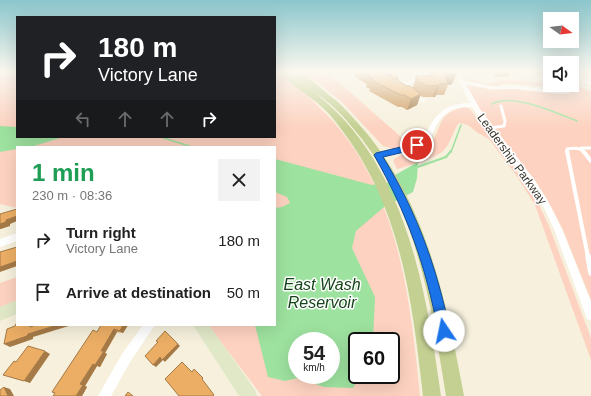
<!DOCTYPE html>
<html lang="en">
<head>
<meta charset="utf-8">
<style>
  body { margin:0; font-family:Helvetica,sans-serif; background:#f2f2f2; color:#222; height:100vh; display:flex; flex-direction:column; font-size:15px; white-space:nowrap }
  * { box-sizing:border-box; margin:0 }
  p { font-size:13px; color:#767676 }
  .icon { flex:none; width:22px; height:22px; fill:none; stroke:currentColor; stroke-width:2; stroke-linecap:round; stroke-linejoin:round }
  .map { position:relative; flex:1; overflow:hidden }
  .side { position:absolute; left:16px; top:146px; width:260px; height:180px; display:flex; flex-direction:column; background:#fff; border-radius:0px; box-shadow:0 4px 16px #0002 }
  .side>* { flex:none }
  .hud { position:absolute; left:16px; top:16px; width:260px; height:122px; border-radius:0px; box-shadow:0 4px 16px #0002; background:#202124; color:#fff; overflow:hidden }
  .needle { width:26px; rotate:104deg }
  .controls { position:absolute; left:543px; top:12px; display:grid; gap:8px }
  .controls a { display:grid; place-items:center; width:36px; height:36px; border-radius:0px; background:#fff; box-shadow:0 4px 16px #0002; font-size:20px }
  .speed { position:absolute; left:288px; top:332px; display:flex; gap:8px; font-size:20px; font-weight:700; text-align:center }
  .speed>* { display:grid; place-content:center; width:52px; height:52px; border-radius:50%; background:#fff; box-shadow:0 4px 16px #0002; line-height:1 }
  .speed small { font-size:10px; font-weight:400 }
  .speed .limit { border:2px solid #111; border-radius:6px; background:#fff; color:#111 }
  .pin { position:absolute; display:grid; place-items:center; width:34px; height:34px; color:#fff; margin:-17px; border:2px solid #fff; border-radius:50%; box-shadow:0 1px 4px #0007 }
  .me { position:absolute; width:44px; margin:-22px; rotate:349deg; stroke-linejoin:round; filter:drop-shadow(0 0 3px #0008) }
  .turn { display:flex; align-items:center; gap:14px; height:84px; padding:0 16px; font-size:18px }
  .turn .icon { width:52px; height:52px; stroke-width:2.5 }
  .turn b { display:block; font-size:28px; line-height:34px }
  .lanes { display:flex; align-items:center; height:38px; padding:0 16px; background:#0003; justify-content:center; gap:20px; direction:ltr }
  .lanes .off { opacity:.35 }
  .round { display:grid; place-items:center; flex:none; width:42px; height:42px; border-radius:0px; background:#f2f2f2 }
  .overview { display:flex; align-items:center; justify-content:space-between; height:68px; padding:0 16px }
  h1 { font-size:24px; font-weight:700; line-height:30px; color:#1e9e55 }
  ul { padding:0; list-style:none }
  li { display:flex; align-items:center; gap:12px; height:52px; padding:0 16px }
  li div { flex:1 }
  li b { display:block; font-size:15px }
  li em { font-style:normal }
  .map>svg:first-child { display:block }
  .green { fill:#fdd2c0; fill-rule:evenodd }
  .water { fill:#9ee29f; fill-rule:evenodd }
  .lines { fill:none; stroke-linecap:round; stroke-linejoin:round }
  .stream-far1 { stroke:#9ee29f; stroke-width:1.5 }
  .stream { stroke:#9ee29f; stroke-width:2 }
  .lane-far2 { stroke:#fff; stroke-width:3 }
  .lane-far1 { stroke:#fff; stroke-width:4 }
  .lane { stroke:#fff; stroke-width:5.5 }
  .street { fill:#fff; fill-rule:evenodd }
  .secondary { fill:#e1e8c8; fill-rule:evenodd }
  .primary { fill:#c4d092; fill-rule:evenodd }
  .wall { fill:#cb9657 }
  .shaded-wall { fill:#a57a47 }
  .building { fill:#ecae65; stroke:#a57a47 }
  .route { fill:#1a73e8; stroke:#114b97 }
  .labels { text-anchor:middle; stroke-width:3; stroke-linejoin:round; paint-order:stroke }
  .street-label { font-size:12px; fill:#39372f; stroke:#fff }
  .near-water-label { font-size:16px; font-style:italic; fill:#154419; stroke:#fff }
</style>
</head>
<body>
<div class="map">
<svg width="591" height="396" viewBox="0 0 591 396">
  <rect width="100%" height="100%" fill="#f6f0dd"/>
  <path class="green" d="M0 72H17V137H275V72C290 80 306 94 318 106 397 180 410 294 420 396H262L208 325H275V147H17V208L0 204ZM297 341H331V375H297ZM357 341H391V375H357Z
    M303 72H333L332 76 410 145 393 150 391 148 383 146 344 104 320 84Z
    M469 79 487 84 507 80 527 81 550 85 572 84 591 91V300L563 230 546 197 523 165 482 113 465 85H477L492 89H519L561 94 568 93 562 88 516 84H500L497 87 463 80Z
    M465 107 470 109 518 173 539 205 549 226 591 338V360L535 205 516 175 489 139 478 133 468 125 460 123 457 125C453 133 450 144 444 150 436 159 408 166 397 169L393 161C399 152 419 153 429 144 445 129 433 114 465 107Z
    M17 277V301L0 308V283Z"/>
  <path class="water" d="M0 126 17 127V137H63L34 146 17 147V149L0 152Z
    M275 159 372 185 387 183 395 175 418 162 417 178 413 192 384 207 356 231 352 248 375 297 373 341H357V375H361L353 388 324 387 298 378 285 381 268 377 255 325H275V208L282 207 290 203 287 197 275 192ZM297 341H331V375H297Z"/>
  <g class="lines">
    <path class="stream-far1" d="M492 104C511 92 557 113 577 121
      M161 137 192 147
      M451 152 461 125"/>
    <path class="stream" d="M415 168 446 157 451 151"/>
    <path class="lane-far2" d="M523 72 550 81
      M572 77 591 83
      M461 82 492 88 514 87 555 92H569
      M401 87 413 81 415 75 414 72
      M415 97 424 101
      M490 128 504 126 505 121 501 106
      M581 148H591
      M567 152V149C573 148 580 147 584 152"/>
    <path class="lane-far1" d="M567 151 588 257
      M583 151 591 161"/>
    <path class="lane" d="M588 256 591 273"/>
    <path class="street" d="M454 72H459L480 109 536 182 551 207 562 229 591 302V320L587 319 554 229 544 208 530 186 472 107C454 106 443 112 435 128 433 133 430 140 425 144 413 154 393 155 378 157L374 155 376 153C390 150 407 150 420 141 425 137 427 131 430 126 439 109 452 103 470 103Z
      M17 233V241L0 247V239Z
      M143 325H155L130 362 111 396H98L122 354Z"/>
    <path class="secondary" d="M17 300V314L0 321V307Z
      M193 325H209L255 390 257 396H239Z"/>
    <path class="primary" d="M278 72C281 72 285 72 288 72 294 74 313 91 319 96 407 168 426 290 441 396H423C411 292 400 198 330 115 315 98 294 88 278 72Z
      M291 72C294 72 298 72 300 72 306 74 323 90 329 95 339 102 347 111 355 120 425 195 446 299 464 396H446C432 308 417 212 362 139 352 127 341 113 329 103 317 93 302 84 291 72Z"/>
  </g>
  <path class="wall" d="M353 72H392L399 78 398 80H396L407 86 413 88V87L416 76H427L428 72H456L452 84 448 85 444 95H436L435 97H423L420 95 417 105 407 110 402 107H398L369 91 370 89 366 87 367 84 355 77V75Z
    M493 72H509L510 74 508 77H495Z
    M534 72H543L540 75Z
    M572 72H579L576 75 572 74Z
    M128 325 123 333 117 332 105 353 107 354 100 367 97 366 85 386 87 387 82 396 97 332Z"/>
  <path class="shaded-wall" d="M389 72 387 82 382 73Z
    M457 73 452 84 448 85V83L444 75Z
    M439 85 435 97H433L437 86Z
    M421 94 417 105 407 110 411 99Z
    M17 216V221L10 224V226L1 229H0V224L6 220Z
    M17 261V266L0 272V267Z
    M57 325H72L33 337V339L10 347 4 344 28 334Z
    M123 325H128L123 333 120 331Z
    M114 329 117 332 105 353 107 354 100 367 95 365 101 351Z
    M178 344 180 346 165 362 163 360 156 367 153 365 160 357Z
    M45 351 50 354 30 383 24 381Z
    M93 364 97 366 85 386 87 387 82 396H76L80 384Z
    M4 387 10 389 14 396H8Z"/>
  <path class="building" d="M367 72H382L407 86H410L421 94 411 99 405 95H401L371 80 373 79 368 76 371 75Z
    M389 72H392L399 78 394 79 389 73Z
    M433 72H456L457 73 444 75 448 83 439 84V85L427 86 418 81 416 76H434Z
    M497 72H509L510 74 497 73Z
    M17 209V216L6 220V222L0 224V214Z
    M17 247V261L0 267V252Z
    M17 322V325H30V327L36 325H57L28 334 27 336 4 344 7 329 15 326Z
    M101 325H123L120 331 114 329 101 351H104L95 365 93 364 80 384 83 385 76 396H53L55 393 52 392 93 330 97 332Z
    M165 331 178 344 162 360 160 357 153 365 145 356 158 342 156 341Z
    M28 346 45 351 24 381 3 375 14 361 16 362Z
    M182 362 192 372 194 369 203 378 202 379 214 395 213 396H179L165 379Z
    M4 387 8 396H0V390Z
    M128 392 133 396H125Z"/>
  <linearGradient id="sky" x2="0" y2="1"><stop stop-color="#8ac6cb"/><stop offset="0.56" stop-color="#fbf8f0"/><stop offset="1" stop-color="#fbf8f0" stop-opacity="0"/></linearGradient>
  <rect width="591" height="128" fill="url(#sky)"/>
  <path class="route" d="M417 143 421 145 413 150 383 157C417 212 437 268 450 331L448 336 444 338 440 336 438 331C426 266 407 213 374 155L376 153Z"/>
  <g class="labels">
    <g class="street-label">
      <text transform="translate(512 159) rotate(54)" y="4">Leadership Parkway</text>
    </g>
    <g class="near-water-label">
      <text x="322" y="290">East Wash<tspan x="322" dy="18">Reservoir</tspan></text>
    </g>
  </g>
</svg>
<div class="controls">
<a><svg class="needle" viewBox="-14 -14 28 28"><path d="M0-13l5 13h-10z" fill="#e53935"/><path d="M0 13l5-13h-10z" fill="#767676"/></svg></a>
<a><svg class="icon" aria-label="sound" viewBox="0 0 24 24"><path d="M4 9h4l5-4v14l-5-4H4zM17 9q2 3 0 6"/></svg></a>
</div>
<div class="speed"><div>54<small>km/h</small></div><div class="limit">60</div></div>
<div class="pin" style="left:417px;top:145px;background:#d93025"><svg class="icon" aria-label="arrive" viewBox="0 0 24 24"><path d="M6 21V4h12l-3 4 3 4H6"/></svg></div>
<svg class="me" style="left:444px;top:331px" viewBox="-20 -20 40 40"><circle r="19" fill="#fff"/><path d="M0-13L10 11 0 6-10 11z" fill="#1a73e8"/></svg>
<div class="hud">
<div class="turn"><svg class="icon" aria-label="right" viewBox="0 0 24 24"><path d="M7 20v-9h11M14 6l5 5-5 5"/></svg><div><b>180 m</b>Victory Lane</div></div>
<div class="lanes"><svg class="icon off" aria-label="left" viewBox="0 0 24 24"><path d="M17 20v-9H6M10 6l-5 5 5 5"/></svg><svg class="icon off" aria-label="ahead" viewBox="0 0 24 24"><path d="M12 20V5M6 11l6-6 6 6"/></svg><svg class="icon off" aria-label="ahead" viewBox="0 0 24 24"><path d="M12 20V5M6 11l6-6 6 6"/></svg><svg class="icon" aria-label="right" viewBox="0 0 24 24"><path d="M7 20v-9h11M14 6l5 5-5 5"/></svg></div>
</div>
<section class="side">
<div class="overview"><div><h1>1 min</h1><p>230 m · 08:36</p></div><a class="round"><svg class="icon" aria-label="close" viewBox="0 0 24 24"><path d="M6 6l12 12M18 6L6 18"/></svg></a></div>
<ul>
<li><svg class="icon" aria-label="right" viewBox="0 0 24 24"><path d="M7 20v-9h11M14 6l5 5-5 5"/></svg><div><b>Turn right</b><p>Victory Lane</p></div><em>180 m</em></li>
<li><svg class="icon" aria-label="arrive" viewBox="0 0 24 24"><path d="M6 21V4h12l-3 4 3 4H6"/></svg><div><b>Arrive at destination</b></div><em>50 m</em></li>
</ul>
</section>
</div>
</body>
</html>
